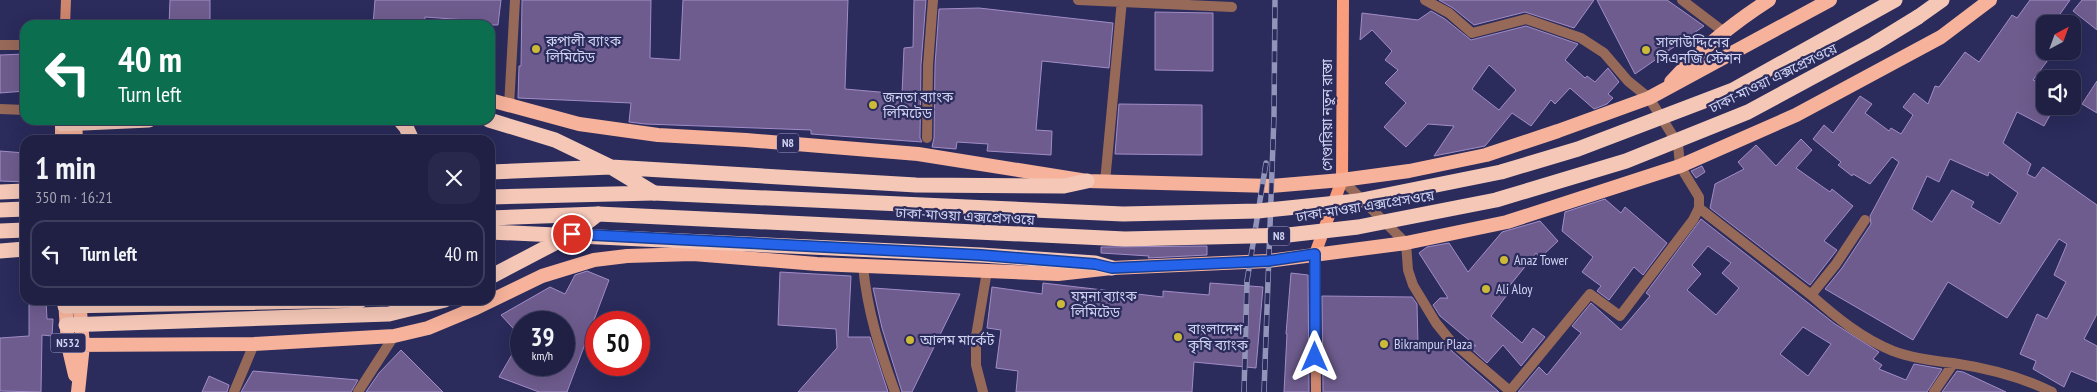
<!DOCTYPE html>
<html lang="en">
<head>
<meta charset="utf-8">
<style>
  body { margin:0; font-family:"PT Sans Narrow","Noto Sans Bengali",sans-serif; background:#28284c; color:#f1f3f6; height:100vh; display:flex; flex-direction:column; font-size:19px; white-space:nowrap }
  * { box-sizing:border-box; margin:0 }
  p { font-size:16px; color:#a2a3b3 }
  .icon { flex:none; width:28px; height:28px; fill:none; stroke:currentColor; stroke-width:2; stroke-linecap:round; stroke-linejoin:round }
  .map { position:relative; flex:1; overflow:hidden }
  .drawer { position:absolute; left:20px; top:135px; width:475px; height:170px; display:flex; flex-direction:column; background:#202045; border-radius:15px; box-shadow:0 5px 20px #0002,0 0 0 1px #3d3e5e }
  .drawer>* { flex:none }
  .guide { position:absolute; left:20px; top:20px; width:475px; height:105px; border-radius:15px; box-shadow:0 5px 20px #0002,0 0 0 1px #3d3e5e; background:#0b6e4f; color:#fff; overflow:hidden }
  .needle { width:32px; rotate:41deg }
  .buttons { position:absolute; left:2036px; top:15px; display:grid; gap:10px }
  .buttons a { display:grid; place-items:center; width:45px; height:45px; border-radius:10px; background:#202045; box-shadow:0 5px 20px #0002,0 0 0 1px #3d3e5e; font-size:25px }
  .speed { position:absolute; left:510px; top:311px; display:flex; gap:10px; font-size:25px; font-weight:700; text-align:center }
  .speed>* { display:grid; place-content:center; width:65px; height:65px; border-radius:50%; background:#202045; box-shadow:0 5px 20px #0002,0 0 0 1px #3d3e5e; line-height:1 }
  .speed small { font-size:12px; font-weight:400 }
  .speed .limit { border:8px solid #d22; background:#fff; color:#111 }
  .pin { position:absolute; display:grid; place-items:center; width:42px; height:42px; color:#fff; margin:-21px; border:2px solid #fff; border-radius:50%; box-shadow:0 1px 5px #0007 }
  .me { position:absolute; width:55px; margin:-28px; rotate:0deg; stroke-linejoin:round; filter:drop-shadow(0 0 4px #0008) }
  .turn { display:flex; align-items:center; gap:18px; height:105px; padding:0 15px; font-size:22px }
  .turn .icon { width:65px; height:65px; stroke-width:2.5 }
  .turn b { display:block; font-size:35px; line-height:42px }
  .round { display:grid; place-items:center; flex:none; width:52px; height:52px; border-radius:15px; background:#28284c }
  .summary { display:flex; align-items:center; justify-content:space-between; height:85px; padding:0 15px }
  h1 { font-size:30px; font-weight:700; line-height:38px }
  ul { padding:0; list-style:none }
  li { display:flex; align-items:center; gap:15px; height:68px; margin:0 10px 8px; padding:0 5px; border:2px solid #3d3e5e; border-radius:15px }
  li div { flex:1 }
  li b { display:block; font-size:19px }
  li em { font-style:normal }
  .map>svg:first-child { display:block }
  .building { fill:#6e5c8e; stroke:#a18dc6; fill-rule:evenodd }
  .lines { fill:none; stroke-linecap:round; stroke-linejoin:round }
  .minor { stroke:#966959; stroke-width:10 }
  .tertiary { stroke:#966959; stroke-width:10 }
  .secondary { stroke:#ce866d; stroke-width:10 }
  .primary { stroke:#f99d7c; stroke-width:12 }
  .trunk { stroke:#f6b29a; stroke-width:14 }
  .motorway { stroke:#f4c7b7; stroke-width:15 }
  .rail-casing { stroke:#9294b9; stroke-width:5.5 }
  .rail { stroke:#2b2b5c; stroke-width:4; stroke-dasharray:11; stroke-linecap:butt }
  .motorway-bridge { stroke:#f4c7b7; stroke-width:15 }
  .route-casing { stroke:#184099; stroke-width:12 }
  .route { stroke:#2563eb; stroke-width:9 }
  .poi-dot { fill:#cdb938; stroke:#2b2b5c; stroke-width:2 }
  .labels { text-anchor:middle; stroke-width:4.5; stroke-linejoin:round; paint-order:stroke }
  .shield { fill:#2b2b5c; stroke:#9d9fc4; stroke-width:1 }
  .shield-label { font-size:12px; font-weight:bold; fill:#ced1f0 }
  .poi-label { font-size:14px; fill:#ced1f0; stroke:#2b2b5c; text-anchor:start }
  .street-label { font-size:14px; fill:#ced1f0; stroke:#2b2b5c }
</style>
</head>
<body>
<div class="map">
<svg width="2097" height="392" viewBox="0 0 2097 392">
  <rect width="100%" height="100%" fill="#2b2b5c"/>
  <path class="building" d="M170 0H210V25H169Z
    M375 0H501L498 25H480V21L425 17V25H373Z
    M522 0H651L650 58 680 60 683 0H848L845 89 902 94 904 48 913 47 914 0H926L921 65 920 138 922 142 811 134V130L645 124 629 122 631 103 518 98 519 66H521Z
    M1439 0H1594L1574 28 1525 12 1474 25 1453 8Z
    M1597 0H1667L1704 26 1635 74Z
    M2030 0H2070L2053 24H2045V58L2048 60 2033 80 2045 85V106H2055L2044 126 2017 112 2003 143 2031 164 2027 174 2035 178 2043 167 2097 205V314L2084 339 2097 346V382L2071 371 2064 387 2033 369 2036 361 2020 354 2037 314 2047 319 2066 282 2054 275 2067 244 2059 239 2007 318 1948 282 1913 340 1825 289 1842 268 1871 224 1870 216 1899 162 1892 157 1870 184 1853 174 1852 176 1838 165 1841 162 1813 139 1824 125 1833 133 1860 96 1872 104 1865 113 1889 131 1891 128 1901 134 1913 115 1903 107 1914 93 1928 104 1935 86 1939 87 1965 52 1979 62 2012 15 2017 18ZM1950 159 1988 176 1989 172 2018 193 2000 224 1971 207 1974 202 1952 190 1932 222 1912 209 1927 176 1939 182Z
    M2082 0H2097V30L2073 11Z
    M979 8 1113 23 1109 68 1042 61 1036 130 1052 131 1051 155 987 151 988 144 957 142 956 149 932 147 934 138 935 65 939 9Z
    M1431 11 1445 19 1471 40 1526 26 1578 44 1565 60 1585 78 1587 76 1595 82 1608 68 1619 82 1608 94 1613 98 1607 104 1594 109 1570 88 1555 104 1551 100 1531 126 1512 113 1485 146 1434 156 1454 126 1428 124 1406 147 1384 127 1406 103 1385 83 1398 70 1385 60 1392 51 1372 30 1360 40 1362 13 1418 20ZM1489 65 1516 90 1499 110 1472 89Z
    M1155 12 1213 13V71L1155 70Z
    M25 54V91L0 93V55Z
    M2097 81V113L2082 104Z
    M1119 104 1202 105V155L1115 154Z
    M1801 139 1812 150 1796 168 1830 192 1832 189 1853 206 1824 241 1837 250 1810 285 1710 208 1715 184 1744 169 1738 162 1756 145 1776 166Z
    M0 151 25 153V182L0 181Z
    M1702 166 1705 172 1696 178 1691 171Z
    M1605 199 1621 213 1625 207 1667 243 1643 275 1634 267 1609 300 1597 291 1601 286 1582 272 1593 257 1562 231 1565 212Z
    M1701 219 1835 324 1879 352 1873 359 1882 365 1879 369 1906 380 1914 364 1942 369 1927 392H1518L1539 367 1547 375 1581 333 1572 326 1591 303 1621 330 1650 296 1646 293ZM1708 246 1731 263 1722 273 1739 288 1716 315 1687 290 1701 274 1692 265ZM1803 327 1831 344 1808 376 1780 354Z
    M1540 221 1558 241 1540 258 1536 253 1507 289 1510 291 1491 316 1522 343 1533 328 1545 337 1521 366 1503 345 1487 363 1467 345 1476 346 1440 316 1433 305 1440 298H1448L1419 253 1427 247 1449 243 1468 272 1502 232Z
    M1207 246V255L1148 258 1149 256 1101 253V247Z
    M587 271 609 280 567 392H539L499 377 521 339V365H564V322H521V337L501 315 550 287 565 294 575 275Z
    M780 272 851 276 848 337H870L888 392H798L837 348 836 329 778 325Z
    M1291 273 1308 275 1309 392H1284L1287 334H1286Z
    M1043 283 1163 297V291L1209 295 1210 283 1263 287 1256 368 1194 362 1192 392H1016L1018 371 996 368 1001 330 987 328 992 287 1042 294Z
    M873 288 960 294 912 392H902L882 328Z
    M1322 296 1412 297 1417 304 1418 344 1445 345 1499 392H1323Z
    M29 300H46L47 319H53L52 336 42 335 41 392 0 391V338L29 336Z
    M401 350 443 392H366L379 373Z
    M253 371 358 380 351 392H241Z
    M1957 371 1963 372 2006 392H1942Z
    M209 376 229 385 227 392H202Z"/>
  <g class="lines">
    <path class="minor" d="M1078 0 1232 7
      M1425 0 1449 13 1472 33 1526 19 1581 38 1604 53 1628 81 1649 98 1678 144 1680 166 1699 197V208L1693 220 1620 316 1590 294 1510 391
      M1682 0 1724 32
      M0 45H21
      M509 106 515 0
      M0 109 25 110
      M927 138 928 65 933 0
      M1105 182 1122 0
      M1699 208 1811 295
      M1865 220 1836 264 1811 295C1836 317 1861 338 1893 351 1912 358 1933 361 1953 363 1986 368 2022 377 2052 392
      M863 266C867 310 880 351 895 392
      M234 392 254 344
      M358 392 394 336
      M983 392 976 365V336L987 271
      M1934 392 1953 364"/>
    <path class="tertiary" d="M1342 180 1406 243 1408 270 1413 285 1436 323 1449 339 1511 392"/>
    <path class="secondary" d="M65 25 66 0
      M1315 254 1316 392"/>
    <path class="primary" d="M1315 254 1342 180 1343 0"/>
    <path class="trunk" d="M1671 82C1700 50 1733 23 1769 0
      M490 100 579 124 658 135 746 140 918 154 1087 181 1271 186 1342 180 1409 171 1486 155 1558 131 1649 98 1830 0
      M62 120V140
      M75 120 76 140
      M65 300 68 345 75 375
      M68 345 254 344 394 336 428 328 476 308 542 276 594 260 627 256 693 254 817 264 1058 274 1112 268 1268 261 1406 243 1507 222 1680 166 1796 115 1941 37 1990 0
      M78 392 83 345 79 300"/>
    <path class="motorway" d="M1918 17 1942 0
      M400 120 406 127 412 140
      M489 120 555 140 611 167 654 193
      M62 124 149 120
      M490 172 611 167 916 185 1064 186 1087 181
      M0 192 25 191
      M490 197 654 193
      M0 210 25 209
      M490 218 598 214
      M0 231 25 230
      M490 232 981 255 1095 263 1112 268
      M0 251 25 249
      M490 277 572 234 598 214
      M65 306 361 300
      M66 325 389 314 445 300"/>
    <defs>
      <path id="rail" d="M1244 392 1247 281 1266 163
        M1264 392 1274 116 1275 0"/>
    </defs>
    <use href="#rail" class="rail-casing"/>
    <use href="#rail" class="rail"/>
    <path class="motorway-bridge" d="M654 193 1123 214 1258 211 1357 201 1501 172 1578 149 1733 90 1895 0
      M598 214 1125 239 1288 235 1358 227 1496 200 1626 161 1748 112 1874 44 1918 17"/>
  </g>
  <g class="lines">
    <defs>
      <path id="route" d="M572 234 981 255 1095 264 1112 268 1268 261 1315 254V357"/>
    </defs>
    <use href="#route" class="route-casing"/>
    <use href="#route" class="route"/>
  </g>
  <g class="poi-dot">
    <circle cx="536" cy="49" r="5"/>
    <circle cx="1646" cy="50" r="5"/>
    <circle cx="873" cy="105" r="5"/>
    <circle cx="1504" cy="260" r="5"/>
    <circle cx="1486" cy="289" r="5"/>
    <circle cx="1061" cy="304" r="5"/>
    <circle cx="1178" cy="337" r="5"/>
    <circle cx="910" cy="340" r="5"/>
    <circle cx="1384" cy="344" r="5"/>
  </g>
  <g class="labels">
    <g class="shield">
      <rect x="777" y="133.5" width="22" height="19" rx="4"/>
      <rect x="1268" y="226.5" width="22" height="19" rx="4"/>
      <rect x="50.5" y="333.5" width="35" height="19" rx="4"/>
    </g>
    <g class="shield-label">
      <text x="788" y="147">N8</text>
      <text x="1279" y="240">N8</text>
      <text x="68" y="347">N532</text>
    </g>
    <g class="poi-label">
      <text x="546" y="46">রুপালী ব্যাংক<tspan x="546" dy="16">লিমিটেড</tspan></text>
      <text x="1656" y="47">সালাউদ্দিনের<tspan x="1656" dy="16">সিএনজি স্টেশন</tspan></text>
      <text x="883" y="102">জনতা ব্যাংক<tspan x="883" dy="16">লিমিটেড</tspan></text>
      <text x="1514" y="265">Anaz Tower</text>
      <text x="1496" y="294">Ali Aloy</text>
      <text x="1071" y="301">যমুনা ব্যাংক<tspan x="1071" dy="16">লিমিটেড</tspan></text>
      <text x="1188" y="334">বাংলাদেশ<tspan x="1188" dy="16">কৃষি ব্যাংক</tspan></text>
      <text x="920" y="345">আলম মার্কেট</text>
      <text x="1394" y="349">Bikrampur Plaza</text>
    </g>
    <g class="street-label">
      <text transform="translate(1773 78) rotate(-26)" y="5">ঢাকা-মাওয়া এক্সপ্রেসওয়ে</text>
      <text transform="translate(1327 115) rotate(-90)" y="5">গেণ্ডারিয়া নতুন রাস্তা</text>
      <text transform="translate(1365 206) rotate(-9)" y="5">ঢাকা-মাওয়া এক্সপ্রেসওয়ে</text>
      <text transform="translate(965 216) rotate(3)" y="5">ঢাকা-মাওয়া এক্সপ্রেসওয়ে</text>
    </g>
  </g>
</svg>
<div class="buttons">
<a><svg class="needle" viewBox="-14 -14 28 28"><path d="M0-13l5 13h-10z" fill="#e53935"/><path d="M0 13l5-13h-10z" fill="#a2a3b3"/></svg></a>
<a><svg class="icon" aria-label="sound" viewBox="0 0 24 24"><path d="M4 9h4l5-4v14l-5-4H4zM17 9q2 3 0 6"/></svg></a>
</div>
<div class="speed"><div>39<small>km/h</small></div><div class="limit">50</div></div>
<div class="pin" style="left:572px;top:234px;background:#d93025"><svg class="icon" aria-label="arrive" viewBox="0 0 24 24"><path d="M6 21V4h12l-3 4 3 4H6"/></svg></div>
<svg class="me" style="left:1315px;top:357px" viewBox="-20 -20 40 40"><path d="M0-17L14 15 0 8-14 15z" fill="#2563eb" stroke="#fff" stroke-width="4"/></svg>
<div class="guide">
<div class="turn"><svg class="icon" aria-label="left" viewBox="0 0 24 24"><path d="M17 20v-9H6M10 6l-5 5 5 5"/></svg><div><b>40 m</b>Turn left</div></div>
</div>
<section class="drawer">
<div class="summary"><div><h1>1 min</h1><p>350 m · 16:21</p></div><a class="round"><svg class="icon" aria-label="close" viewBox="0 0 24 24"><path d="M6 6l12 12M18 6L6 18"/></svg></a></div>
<ul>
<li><svg class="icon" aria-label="left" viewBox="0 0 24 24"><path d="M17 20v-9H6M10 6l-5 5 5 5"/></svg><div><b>Turn left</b></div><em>40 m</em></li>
</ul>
</section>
</div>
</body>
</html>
